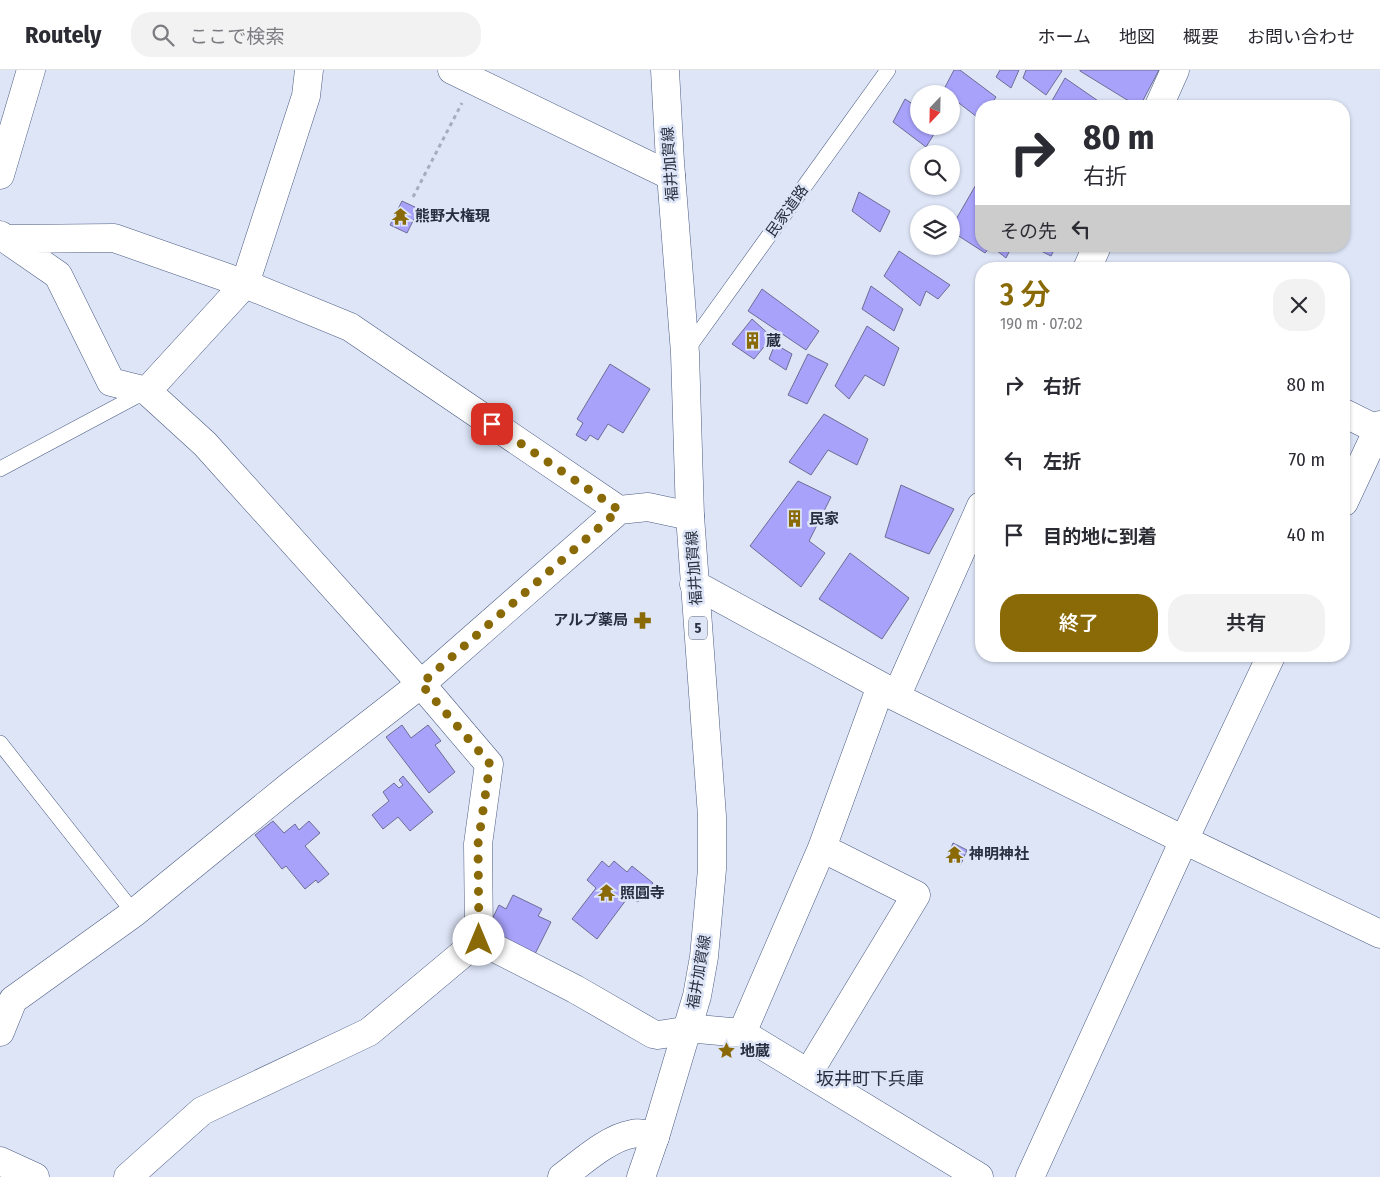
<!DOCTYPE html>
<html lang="ja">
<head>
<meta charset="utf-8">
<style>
  body { margin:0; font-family:"Fira Sans Condensed","Noto Sans JP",sans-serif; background:#f2f2f3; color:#2b2b33; height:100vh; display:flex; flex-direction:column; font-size:19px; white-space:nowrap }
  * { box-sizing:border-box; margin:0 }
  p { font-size:16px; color:#7c7c81 }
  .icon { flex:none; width:28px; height:28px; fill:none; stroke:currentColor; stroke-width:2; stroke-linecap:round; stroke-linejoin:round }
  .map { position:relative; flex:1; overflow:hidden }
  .panel { position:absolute; left:975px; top:192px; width:375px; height:400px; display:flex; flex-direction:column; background:#fff; border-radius:20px; box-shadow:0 1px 4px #0004 }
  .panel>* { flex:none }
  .banner { position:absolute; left:975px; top:30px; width:375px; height:152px; border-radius:20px; box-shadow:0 1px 4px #0004; background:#fff; color:#2b2b33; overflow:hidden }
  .needle { width:32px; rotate:202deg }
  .controls { position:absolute; left:910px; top:15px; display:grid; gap:10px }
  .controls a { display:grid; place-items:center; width:50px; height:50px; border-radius:50%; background:#fff; box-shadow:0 1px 4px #0004; font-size:25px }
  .pin { position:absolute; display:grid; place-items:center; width:42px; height:42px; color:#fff; margin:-21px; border-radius:10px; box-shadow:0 2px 8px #0006 }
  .me { position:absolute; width:55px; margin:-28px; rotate:0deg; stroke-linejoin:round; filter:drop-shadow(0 0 4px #0008) }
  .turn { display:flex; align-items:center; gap:18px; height:105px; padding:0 25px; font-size:22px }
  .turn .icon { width:65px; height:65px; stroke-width:2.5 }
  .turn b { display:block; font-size:35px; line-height:42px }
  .then { display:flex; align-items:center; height:48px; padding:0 25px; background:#0003; gap:10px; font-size:19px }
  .round { display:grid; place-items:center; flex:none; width:52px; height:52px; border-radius:20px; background:#f2f2f3 }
  .headline { display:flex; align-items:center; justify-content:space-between; height:85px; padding:0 25px }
  h1 { font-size:30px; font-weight:600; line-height:38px; color:#8a6907 }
  .action { display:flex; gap:10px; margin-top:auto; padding:10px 25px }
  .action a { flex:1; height:58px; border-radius:20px; background:#8a6907; color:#fff; font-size:20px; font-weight:600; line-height:58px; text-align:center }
  .action a+a { background:#f2f2f3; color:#2b2b33 }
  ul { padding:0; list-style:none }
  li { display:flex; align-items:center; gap:15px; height:75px; padding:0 25px }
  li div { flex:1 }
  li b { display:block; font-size:19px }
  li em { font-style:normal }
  header { display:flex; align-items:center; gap:30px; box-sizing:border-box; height:70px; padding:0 25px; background:#fff; border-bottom:1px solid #e1e1e2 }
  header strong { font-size:24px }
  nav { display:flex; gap:28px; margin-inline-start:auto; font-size:18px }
  .search { width:350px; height:45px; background:#f2f2f3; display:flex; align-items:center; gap:12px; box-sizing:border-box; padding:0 18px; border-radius:20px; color:#7c7c81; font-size:19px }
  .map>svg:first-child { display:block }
  .building { fill:#a8a2fb; stroke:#6e6c95 }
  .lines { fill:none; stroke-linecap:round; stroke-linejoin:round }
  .lane-casing { stroke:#4c5c82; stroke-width:16 }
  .street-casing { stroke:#4c5c82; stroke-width:29 }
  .primary-casing { stroke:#4c5c82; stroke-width:29 }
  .path { stroke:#a5adbe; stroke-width:3; stroke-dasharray:4 4; stroke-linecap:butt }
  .lane { stroke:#fff; stroke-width:15 }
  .street { stroke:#fff; stroke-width:28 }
  .primary { stroke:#fff; stroke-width:28 }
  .route { stroke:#8a6907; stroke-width:9; stroke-dasharray:0 16.2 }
  .labels { text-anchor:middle; stroke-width:5; stroke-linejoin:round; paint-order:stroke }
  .shield { fill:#dde5f7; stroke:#5e6677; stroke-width:1 }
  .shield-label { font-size:14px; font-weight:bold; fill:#283040 }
  .street-label { font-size:15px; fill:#283040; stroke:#dde5f7 }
  .poi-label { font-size:15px; font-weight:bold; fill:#283040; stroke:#dde5f7; text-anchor:start }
  .quarter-label { font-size:18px; fill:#283040; stroke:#dde5f7 }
</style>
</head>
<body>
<header>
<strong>Routely</strong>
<div class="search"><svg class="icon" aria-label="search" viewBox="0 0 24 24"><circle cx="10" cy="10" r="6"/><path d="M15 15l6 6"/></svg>ここで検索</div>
<nav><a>ホーム</a><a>地図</a><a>概要</a><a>お問い合わせ</a></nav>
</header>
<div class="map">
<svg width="1380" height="1107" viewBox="0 0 1380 1107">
  <rect width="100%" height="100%" fill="#dde5f7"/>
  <path class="building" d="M954 0H960L996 27 990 36H981V50L951 27V24H947L943 21Z
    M1000 0H1019L1011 18 996 7Z
    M1026 0H1061L1062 1 1046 25 1023 8Z
    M1080 0H1159L1140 36H1137L1080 1Z
    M1065 8 1104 35 1103 36H1049Z
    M905 29 919 38V56H939L926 77 893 52Z
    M981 106V176H1012L1006 188 991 176 985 183 951 161V158Z
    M859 122 890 141 880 162 852 141Z
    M402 131 419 139 407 163 390 155Z
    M1036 176H1056L1051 186 1035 178Z
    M899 181 950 215 938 229 926 221 920 236 884 206Z
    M871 216 903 239 894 261 862 239Z
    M762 219 819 261 806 280 748 241Z
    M752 249 772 267 754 289 732 274Z
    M867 256 899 278 884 316 865 305 849 329 835 316Z
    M775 274 792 284 786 300 769 289Z
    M808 284 828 294 807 334 788 325Z
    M610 294 650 319 623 363 608 354 598 370 590 365 586 371 576 365 583 353 577 349Z
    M824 344 868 369 857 395 828 380 811 405 789 392Z
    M798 411 831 427 809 471 825 483 801 517 750 476Z
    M901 415 954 439 929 484 885 467Z
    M850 483 909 528 882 569 819 529Z
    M402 655 411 668 428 655 441 671 435 675 455 702 429 723 386 667Z
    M403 706 433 742 410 761 398 747 383 759 372 745 389 731 383 722 394 713 399 718 403 715 399 710Z
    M273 751 284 763 295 754 299 760 309 751 320 763 305 776 329 804 318 813 316 810 305 819 286 796 282 799 255 765Z
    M953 773 967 780 961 794 947 788Z
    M602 791 609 797 614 791 627 802 632 796 653 813 638 832 629 826 597 869 572 849 596 818 587 810Z
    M513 825 542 839 538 846 551 852 535 884 487 860 499 835 506 839Z"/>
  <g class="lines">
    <defs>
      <path id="lane" d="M686 281 888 0
        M0 399 146 321
        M0 673 134 843"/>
      <path id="street" d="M452 0 671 106
        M1159 36 1175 0
        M0 105 31 0
        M0 165 58 205 111 312 147 321 205 374 421 614 489 694 478 774 479 870 575 919 653 964 658 965 698 959 742 963 979 1107
        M6 169 114 168 245 214 350 257 619 440
        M1087 199 1097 176
        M147 321 245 214 306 26 309 0
        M1344 343 1378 360
        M1344 432 1380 355
        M694 514 881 616 896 627 1184 770 1380 864
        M896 627 981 436
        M0 962 13 930 134 843 291 715 421 614 619 440 648 437 690 446
        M742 963 822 778 881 616
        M809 1002 916 825 822 778
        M0 1091 35 1107
        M128 1107 202 1041 369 962 479 870
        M562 1107C581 1093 608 1068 632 1064 640 1062 648 1065 655 1067
        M1030 1107 1184 770 1271 586"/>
      <path id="primary" d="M641 1107 655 1067 697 926 704 887 712 799V746L690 446 685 283 670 92 665 0"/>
    </defs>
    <use href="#lane" class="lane-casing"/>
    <use href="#street" class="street-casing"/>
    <use href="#primary" class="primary-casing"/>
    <path class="path" d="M413 127 462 33"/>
    <use href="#lane" class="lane"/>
    <use href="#street" class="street"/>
    <use href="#primary" class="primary"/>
  </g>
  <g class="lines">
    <path class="route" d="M479 870 478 774 490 694 421 614 619 440 492 354"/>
  </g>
  <defs>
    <symbol id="temple-bare" viewBox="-9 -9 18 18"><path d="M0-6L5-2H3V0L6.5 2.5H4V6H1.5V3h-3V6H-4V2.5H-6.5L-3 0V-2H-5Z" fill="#8a6907" stroke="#dde5f7" stroke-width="2.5" paint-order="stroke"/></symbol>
    <symbol id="building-bare" viewBox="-9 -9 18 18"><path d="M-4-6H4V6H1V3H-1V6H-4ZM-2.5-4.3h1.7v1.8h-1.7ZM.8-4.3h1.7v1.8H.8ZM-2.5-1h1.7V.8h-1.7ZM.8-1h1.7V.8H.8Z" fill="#8a6907" stroke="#dde5f7" stroke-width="2.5" paint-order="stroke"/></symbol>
    <symbol id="pharmacy-bare" viewBox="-9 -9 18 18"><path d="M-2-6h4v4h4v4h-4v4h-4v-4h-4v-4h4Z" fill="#8a6907" stroke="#dde5f7" stroke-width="2.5" paint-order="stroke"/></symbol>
    <symbol id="sight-bare" viewBox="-9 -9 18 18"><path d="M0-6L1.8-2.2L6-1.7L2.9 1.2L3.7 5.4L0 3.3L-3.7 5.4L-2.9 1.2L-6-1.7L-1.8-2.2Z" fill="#8a6907" stroke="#dde5f7" stroke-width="2.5" paint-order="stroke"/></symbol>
  </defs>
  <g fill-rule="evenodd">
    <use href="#temple-bare" x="388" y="134" width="25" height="25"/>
    <use href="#building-bare" x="740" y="258" width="25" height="25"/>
    <use href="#building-bare" x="782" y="436" width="25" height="25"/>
    <use href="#pharmacy-bare" x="630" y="538" width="25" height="25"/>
    <use href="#temple-bare" x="942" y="772" width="25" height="25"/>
    <use href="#temple-bare" x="594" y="810" width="25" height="25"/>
    <use href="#sight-bare" x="714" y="968" width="25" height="25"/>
  </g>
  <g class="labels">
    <rect class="shield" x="689" y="546.5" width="18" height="23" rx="4"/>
    <g class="shield-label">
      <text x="698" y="563">5</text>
    </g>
    <g class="street-label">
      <text transform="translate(670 94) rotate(-94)" y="5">福井加賀線</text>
      <text transform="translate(787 141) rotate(-54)" y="5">民家道路</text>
      <text transform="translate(694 498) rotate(-94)" y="5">福井加賀線</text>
      <text transform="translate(699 902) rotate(-80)" y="5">福井加賀線</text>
    </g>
    <g class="poi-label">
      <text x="415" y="151">熊野大権現</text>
      <text x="766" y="276">蔵</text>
      <text x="809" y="454">民家</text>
      <text x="628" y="555" text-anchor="end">アルプ薬局</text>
      <text x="969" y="789">神明神社</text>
      <text x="620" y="828">照圓寺</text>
      <text x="740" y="986">地蔵</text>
    </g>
    <g class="quarter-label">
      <text x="870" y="1015">坂井町下兵庫</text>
    </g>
  </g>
</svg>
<div class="controls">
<a><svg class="needle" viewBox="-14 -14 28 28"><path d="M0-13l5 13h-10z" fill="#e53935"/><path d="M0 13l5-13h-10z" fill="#7c7c81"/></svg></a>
<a><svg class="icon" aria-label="search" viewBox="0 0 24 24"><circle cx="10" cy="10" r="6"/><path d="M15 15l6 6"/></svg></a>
<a><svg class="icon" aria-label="layers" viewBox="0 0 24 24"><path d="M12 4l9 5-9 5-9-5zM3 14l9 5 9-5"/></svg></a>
</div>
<div class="pin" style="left:492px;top:354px;background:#d93025"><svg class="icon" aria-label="arrive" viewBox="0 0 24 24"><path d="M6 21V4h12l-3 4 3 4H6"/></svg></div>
<svg class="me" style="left:479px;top:870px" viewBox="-20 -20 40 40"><circle r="19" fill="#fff"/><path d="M0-13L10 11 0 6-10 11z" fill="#8a6907"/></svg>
<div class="banner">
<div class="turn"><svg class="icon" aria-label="right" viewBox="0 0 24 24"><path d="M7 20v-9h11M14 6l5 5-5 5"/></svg><div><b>80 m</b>右折</div></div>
<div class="then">その先<svg class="icon" aria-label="left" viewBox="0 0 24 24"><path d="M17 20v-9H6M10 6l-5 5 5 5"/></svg></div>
</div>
<section class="panel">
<div class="headline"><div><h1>3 分</h1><p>190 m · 07:02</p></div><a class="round"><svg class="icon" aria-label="close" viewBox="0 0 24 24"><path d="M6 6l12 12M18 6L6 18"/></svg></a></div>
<ul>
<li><svg class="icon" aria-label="right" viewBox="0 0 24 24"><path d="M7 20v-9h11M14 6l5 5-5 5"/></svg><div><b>右折</b></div><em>80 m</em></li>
<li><svg class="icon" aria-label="left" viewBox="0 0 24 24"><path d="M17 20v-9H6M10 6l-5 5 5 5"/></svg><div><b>左折</b></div><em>70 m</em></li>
<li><svg class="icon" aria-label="arrive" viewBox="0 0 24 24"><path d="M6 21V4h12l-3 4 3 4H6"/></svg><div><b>目的地に到着</b></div><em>40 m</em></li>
</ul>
<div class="action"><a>終了</a><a>共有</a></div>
</section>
</div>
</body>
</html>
